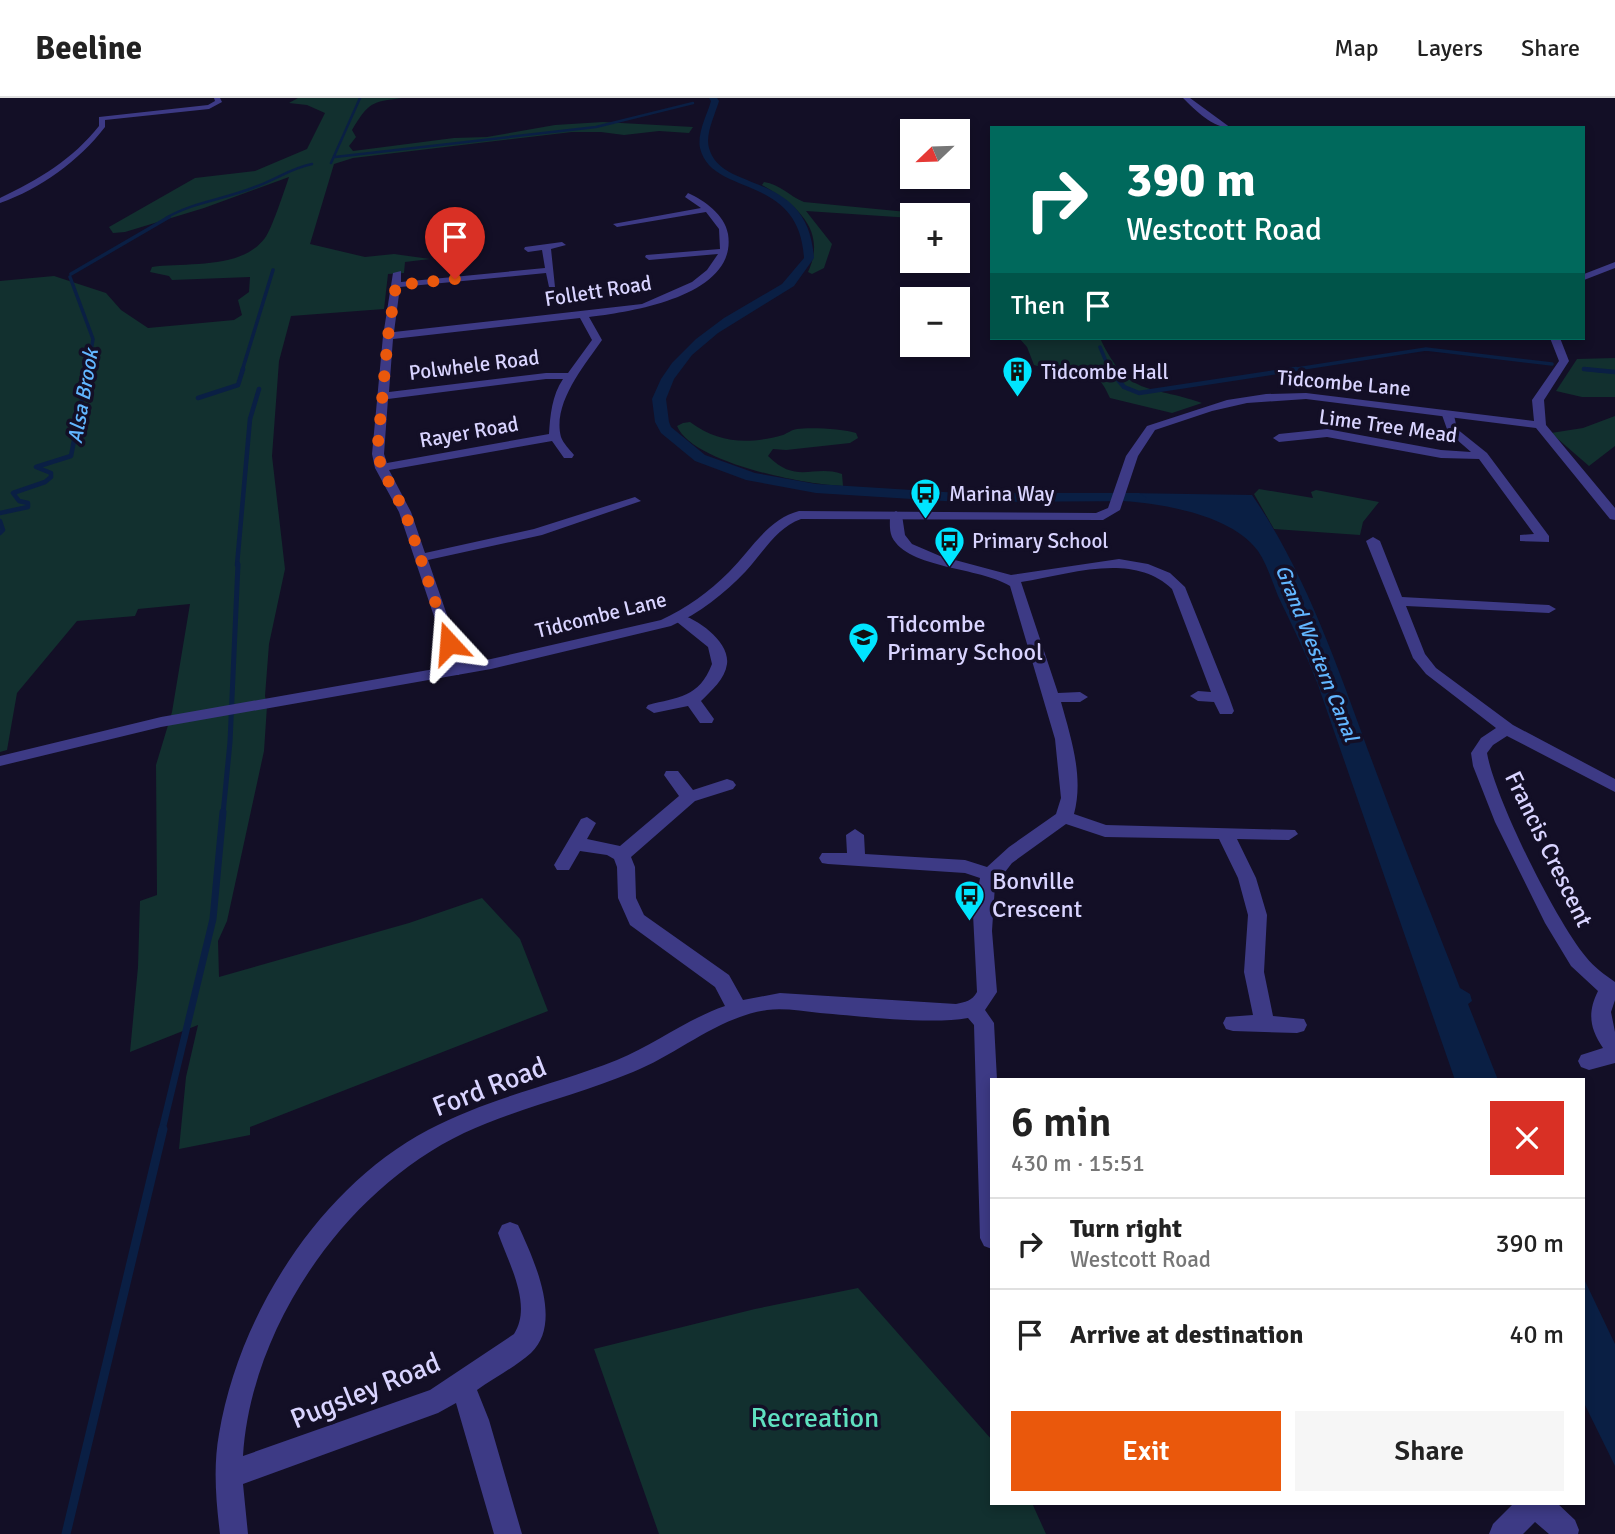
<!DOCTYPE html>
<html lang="en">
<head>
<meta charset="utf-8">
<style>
  body { margin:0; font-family:Signika,sans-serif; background:#f6f6f6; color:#222; height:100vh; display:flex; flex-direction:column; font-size:26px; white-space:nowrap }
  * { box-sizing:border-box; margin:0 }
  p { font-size:23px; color:#767676 }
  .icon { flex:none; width:38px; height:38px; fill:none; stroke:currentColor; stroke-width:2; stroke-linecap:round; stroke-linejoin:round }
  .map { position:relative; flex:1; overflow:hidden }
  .sheet { position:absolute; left:990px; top:980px; width:595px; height:427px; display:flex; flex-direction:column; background:#fff; border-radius:0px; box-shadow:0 4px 10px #0003 }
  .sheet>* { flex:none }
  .guide { position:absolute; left:990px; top:28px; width:595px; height:214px; border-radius:0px; box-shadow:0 4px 10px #0003; background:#00695c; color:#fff; overflow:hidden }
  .needle { width:46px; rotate:247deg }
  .fabs { position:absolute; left:900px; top:21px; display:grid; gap:14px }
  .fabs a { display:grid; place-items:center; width:70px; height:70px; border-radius:0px; background:#fff; box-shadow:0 4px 10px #0003; font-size:35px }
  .pin { position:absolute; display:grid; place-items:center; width:60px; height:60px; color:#fff; margin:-72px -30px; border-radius:50% 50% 50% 0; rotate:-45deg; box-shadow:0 0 7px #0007 }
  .pin .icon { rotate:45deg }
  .me { position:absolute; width:77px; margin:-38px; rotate:341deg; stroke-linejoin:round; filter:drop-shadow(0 0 5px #0008) }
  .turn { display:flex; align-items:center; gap:24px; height:147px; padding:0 21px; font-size:32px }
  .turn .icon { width:91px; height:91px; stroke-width:2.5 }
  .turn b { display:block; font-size:49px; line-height:60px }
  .then { display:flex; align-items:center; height:66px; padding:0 21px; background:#0003; gap:14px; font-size:26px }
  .round { display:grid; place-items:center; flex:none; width:74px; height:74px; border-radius:0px; background:#f6f6f6 }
  .headline { display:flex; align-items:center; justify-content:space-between; height:119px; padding:0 21px }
  h1 { font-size:42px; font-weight:600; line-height:52px }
  .button { display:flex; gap:14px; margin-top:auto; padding:14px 21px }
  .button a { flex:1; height:80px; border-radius:0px; background:#ea580c; color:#fff; font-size:28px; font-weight:600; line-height:80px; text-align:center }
  .button a+a { background:#f6f6f6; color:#222 }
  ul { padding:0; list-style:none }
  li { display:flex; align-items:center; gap:21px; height:91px; padding:0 21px; border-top:2px solid #e0e0e0 }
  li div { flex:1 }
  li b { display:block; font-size:26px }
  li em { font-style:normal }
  header { display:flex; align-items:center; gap:42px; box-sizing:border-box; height:98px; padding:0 35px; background:#fff; border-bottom:2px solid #e0e0e0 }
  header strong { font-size:33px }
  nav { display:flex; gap:38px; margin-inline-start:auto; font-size:24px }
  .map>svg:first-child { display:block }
  .green { fill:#12302f }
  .water { fill:#0a1f44 }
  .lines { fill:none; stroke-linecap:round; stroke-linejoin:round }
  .stream-far5 { stroke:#0a1f44; stroke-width:2.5 }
  .stream-far4 { stroke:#0a1f44; stroke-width:3.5 }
  .stream-far3 { stroke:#0a1f44; stroke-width:4.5 }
  .stream-far2 { stroke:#0a1f44; stroke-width:5 }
  .stream-far1 { stroke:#0a1f44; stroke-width:7 }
  .stream { stroke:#0a1f44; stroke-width:9 }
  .canal { fill:#0a1f44; fill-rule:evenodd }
  .minor { fill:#3d3a85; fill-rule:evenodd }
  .tertiary { fill:#3d3a85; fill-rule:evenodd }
  .route { stroke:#ea580c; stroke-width:12; stroke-dasharray:0 21.6 }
  .labels { text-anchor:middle; stroke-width:7; stroke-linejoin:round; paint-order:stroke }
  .far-street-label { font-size:21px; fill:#d9d4ff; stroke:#130f26 }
  .far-poi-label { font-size:21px; fill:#d9d4ff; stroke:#130f26; text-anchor:start }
  .far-water-label { font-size:21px; font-style:italic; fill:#62b6ff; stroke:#130f26 }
  .poi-label { font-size:24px; fill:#d9d4ff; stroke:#130f26; text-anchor:start }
  .street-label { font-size:24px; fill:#d9d4ff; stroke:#130f26 }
  .near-street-label { font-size:28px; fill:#d9d4ff; stroke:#130f26 }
  .near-park-label { font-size:28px; fill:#5fe0c0; stroke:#130f26 }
</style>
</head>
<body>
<header>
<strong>Beeline</strong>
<nav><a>Map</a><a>Layers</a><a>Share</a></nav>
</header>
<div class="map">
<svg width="1615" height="1436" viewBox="0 0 1615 1436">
  <rect width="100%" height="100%" fill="#130f26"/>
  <path class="green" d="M298 0H402C371 4 369 4 352 32L356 39 349 48 353 53 454 40 487 39 555 27 603 24 693 29 689 35 659 33 624 37 601 34H572L353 60 334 66 310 146 365 159 394 156 430 161 405 164 404 175 388 176 384 211 291 218 279 263 272 358 285 471 269 546 265 598 267 608 264 653 227 823 218 843 219 879 409 825 482 800 520 841 548 913 250 1029V1037L179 1051 186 979 198 927 130 954 138 869 140 803 157 797 156 667 172 614 190 506 138 511 135 518 77 523 17 595 7 652 0 654V183L54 178 106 195 121 212 148 230 234 222 242 217 238 202 249 194 250 179 172 182 169 178 150 174 152 169C187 164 241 172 265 140 271 133 285 91 289 79L204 110 125 134 113 135 109 129 195 80 255 73 307 51 325 15 307 7 289 5Z
    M764 84C780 86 789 98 804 104L907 114 948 109 962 111 938 117H912V120L806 113 832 146 824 170 812 176 808 174C828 131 795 106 762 87Z
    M1019 240H1100C1128 300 1148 286 1202 305L1172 315 1110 300C1092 257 1070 279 1034 267L1027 249Z
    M1615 260V299H1582L1556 293 1577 261Z
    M1615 318V348L1589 368 1551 335 1583 330Z
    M683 325 690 324C718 345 748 347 783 337 788 335 791 332 797 331 811 329 844 331 856 335L858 340 850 345 786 352 773 351 768 358C797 387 813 366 842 376L843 388C806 387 692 365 677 328Z
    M1259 391 1313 400 1311 394 1316 392 1379 404 1363 424 1360 437 1274 431 1254 396Z
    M858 1190 992 1342V1405H1032L1046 1436H659L594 1251 755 1211Z"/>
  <path class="water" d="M1126 395 1252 397C1312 484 1344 589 1381 687 1406 755 1434 822 1460 890L1470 896 1472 903 1468 906 1498 982H1455L1318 587C1306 556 1292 527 1278 498 1272 483 1267 466 1258 453 1232 417 1164 406 1124 403Z
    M1584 1181 1615 1246V1368L1584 1305Z"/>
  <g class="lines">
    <path class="stream-far5" d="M335 59 596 29 693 5
      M331 65 360 0
      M166 120C193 104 226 101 255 89 275 82 291 70 312 66"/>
    <path class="stream-far4" d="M71 176 169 119
      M70 179 93 241 88 273
      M1100 249 1110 273
      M1584 271 1602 273
      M242 273 273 172
      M1284 273 1426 251 1552 266"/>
    <path class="stream-far3" d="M1109 271 1124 289 1139 295 1296 271
      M1584 271 1615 274
      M198 300 238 287 243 271
      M0 415 28 409V405L19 403 13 395 45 384 51 379V375L36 369 71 358 88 271
      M0 423 3 432 0 435
      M237 467 250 321 259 291"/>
    <path class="stream-far2" d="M223 716 230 644 238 466"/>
    <path class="stream-far1" d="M162 1032 213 821 223 714"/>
    <path class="stream" d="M66 1436 163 1031"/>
    <path class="canal" d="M709 0H717L719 3C715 17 705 36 709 50 721 96 808 71 814 160L794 188 718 235 692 257 674 281 666 301 669 324 671 329 705 357 755 375 816 386 960 395H1139L1147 400 1144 403 960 404 816 395 746 382 695 363 661 335 655 324 652 301 661 281 672 265 696 241 724 220 782 186 804 160C799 74 712 100 700 50 697 35 707 17 711 3Z"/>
    <path class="minor" d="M214 0H220L222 4 209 11 105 22V29C79 63 40 91 0 105V100C38 82 73 61 99 28V19L208 7 215 3Z
      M1183 0H1190L1231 30C1213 30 1195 12 1183 0Z
      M688 95C704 102 725 117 728 136 738 198 631 214 589 219L602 242C585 267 552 305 561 339 563 345 570 352 574 357L572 360H564L552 343 389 372 411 414 425 455 534 431 635 399 641 403 542 437 428 462 466 572 458 577 453 575 399 414 375 370 372 356 383 238 393 175 401 173V184L545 170 542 152 528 154 524 151 525 149 562 144 566 147 551 151 555 189H549L546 175 400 189 394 234 642 206 692 184 707 172 718 156 649 162 645 159 646 157 720 151 719 131 706 114 617 129 613 126 701 110 685 99ZM580 220 592 242 568 275H546L389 294 393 241ZM546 281H563C552 297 550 318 549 336L387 365 384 356 388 301Z
      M1448 314 1454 317 1457 331 1487 355 1549 438V444L1520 443V437L1534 436 1479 361 1441 360 1327 339 1279 344 1273 340 1279 336 1327 331 1441 352 1471 354 1448 334 1442 317Z
      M896 413 902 417 905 437 912 446 940 458 1011 477 1119 461 1148 466 1170 475 1185 489 1229 599 1234 613 1232 616H1220L1214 604 1198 603 1190 598 1198 593 1211 594 1172 491C1132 453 1069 477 1021 484L1058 595 1080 594 1088 599 1080 604H1061C1071 640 1084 679 1074 716L1106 727 1295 732 1298 736 1289 742 1237 741 1256 780 1267 817 1264 874 1273 918 1304 921 1307 927 1304 933 1297 935 1233 933 1226 931 1223 925 1226 919 1253 917 1244 874 1248 817 1238 780 1219 741 1105 739 1066 726 1012 765 995 787 992 833 997 894 985 912 994 925 997 982H992V1151L984 1148 980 1140 974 927 968 920C930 927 860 918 820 915 802 913 784 910 767 912 718 919 678 956 633 974 578 997 518 1010 464 1035 346 1091 251 1228 243 1358L430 1292 514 1236C533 1207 508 1164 498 1135L502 1127 510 1124 518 1127C533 1160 564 1224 531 1255 515 1269 494 1280 477 1292L489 1322 522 1436H494L456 1305 438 1315 243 1386 248 1436H220C216 1403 213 1369 219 1336 239 1216 320 1089 428 1032 488 1000 554 987 617 962 654 947 687 921 725 908L715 889 630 827 618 800 617 769 614 761 607 757 580 753 569 772H557L554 767 581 721 587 719 596 725 587 741 620 748 679 698 664 677 666 673H678L693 692 727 681 733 683 736 687 733 691 695 703 631 759 635 769 636 800 644 817 729 877 743 902 780 895 956 906C965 904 972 903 977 894L973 816 980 780 965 775 828 766 822 765 819 760 822 755H847L846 737 855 731 864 737 865 756 965 762 987 769 1009 749 1056 716 1061 700 1055 641 1010 488C980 469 908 471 892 439 889 432 890 424 890 417Z
      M1373 439 1380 443 1402 499 1549 507 1556 511 1549 515 1406 508 1425 556 1436 570 1513 627 1615 681V694L1507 638 1493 647 1487 655C1495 701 1556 823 1586 859 1594 869 1605 877 1615 884V902L1611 914 1615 934V965L1589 972 1581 969 1578 963 1581 957 1603 950C1590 931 1587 915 1598 893L1571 868 1545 825 1495 724 1473 668 1471 655 1481 640 1496 630 1426 576 1413 560 1366 443Z
      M679 516C698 521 730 544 727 566 725 581 711 593 701 603L714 621 712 625H700L688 608 654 615 646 610 648 607C678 599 699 600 712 566L708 549 672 520Z
      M1514 1405H1557L1575 1422 1579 1432 1578 1436H1549L1535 1424 1523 1436H1489L1493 1426Z"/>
    <path class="tertiary" d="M1615 164V170L1584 182V176Z
      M1550 240H1560L1569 263 1544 302 1546 327 1615 410V422L1610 421 1536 330 1306 301 1247 305 1212 313 1155 332 1138 358 1120 412 1103 422 801 421C776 430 763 455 746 473 724 496 700 515 671 528L491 571 161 629 0 668V658L161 619 491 561 661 522C687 510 709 494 729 474 751 452 768 421 799 413L1096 415 1108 410 1126 358 1147 328 1227 302 1266 296 1306 295 1534 323 1532 302 1559 263Z"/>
  </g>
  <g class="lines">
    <path class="route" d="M449 545 405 414 385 377 377 356 388 238 396 187 455 181"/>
  </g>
  <defs>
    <symbol id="building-pin" viewBox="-11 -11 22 30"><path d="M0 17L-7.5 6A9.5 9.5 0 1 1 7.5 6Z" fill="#00e5ff" stroke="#130f26"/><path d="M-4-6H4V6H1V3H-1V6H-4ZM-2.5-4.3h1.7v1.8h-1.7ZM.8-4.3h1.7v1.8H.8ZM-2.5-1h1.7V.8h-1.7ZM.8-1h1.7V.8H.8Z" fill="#111"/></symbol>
    <symbol id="bus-pin" viewBox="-11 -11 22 30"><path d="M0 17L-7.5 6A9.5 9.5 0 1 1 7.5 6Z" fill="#00e5ff" stroke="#130f26"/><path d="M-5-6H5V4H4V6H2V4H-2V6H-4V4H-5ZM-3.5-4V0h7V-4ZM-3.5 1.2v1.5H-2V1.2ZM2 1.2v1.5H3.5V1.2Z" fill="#111"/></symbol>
    <symbol id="school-pin" viewBox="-11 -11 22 30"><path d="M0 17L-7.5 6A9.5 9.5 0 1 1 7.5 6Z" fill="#00e5ff" stroke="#130f26"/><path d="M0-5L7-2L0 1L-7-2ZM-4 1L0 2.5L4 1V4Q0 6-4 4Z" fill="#111"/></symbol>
  </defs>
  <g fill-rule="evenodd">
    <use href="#building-pin" x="1000" y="256" width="35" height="47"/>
    <use href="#bus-pin" x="908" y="378" width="35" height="47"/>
    <use href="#bus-pin" x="932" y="426" width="35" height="47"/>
    <use href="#school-pin" x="846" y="522" width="35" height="47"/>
    <use href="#bus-pin" x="952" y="780" width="35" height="47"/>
  </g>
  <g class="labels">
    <g class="far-street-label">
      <text transform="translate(598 193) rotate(-9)" y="7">Follett Road</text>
      <text transform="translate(474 267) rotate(-7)" y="7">Polwhele Road</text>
      <text transform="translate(1344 285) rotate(5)" y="7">Tidcombe Lane</text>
      <text transform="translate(1388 328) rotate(8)" y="7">Lime Tree Mead</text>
      <text transform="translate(469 334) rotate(-10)" y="7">Rayer Road</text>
      <text transform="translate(601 517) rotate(-14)" y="7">Tidcombe Lane</text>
    </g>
    <g class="far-poi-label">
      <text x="1041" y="281">Tidcombe Hall</text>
      <text x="949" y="403">Marina Way</text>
      <text x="972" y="450">Primary School</text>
    </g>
    <g class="far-water-label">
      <text transform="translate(83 298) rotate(-80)" y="7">Alsa Brook</text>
      <text transform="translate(1317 555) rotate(68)" y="7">Grand Western Canal</text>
    </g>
    <g class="poi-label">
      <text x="887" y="534">Tidcombe<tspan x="887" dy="28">Primary School</tspan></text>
      <text x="992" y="791">Bonville<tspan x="992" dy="28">Crescent</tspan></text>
    </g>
    <g class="street-label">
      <text transform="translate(1549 751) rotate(64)" y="8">Francis Crescent</text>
    </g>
    <g class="near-street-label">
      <text transform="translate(489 988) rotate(-21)" y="10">Ford Road</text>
      <text transform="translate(365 1292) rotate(-22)" y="10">Pugsley Road</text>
    </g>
    <g class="near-park-label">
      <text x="815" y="1329">Recreation</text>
    </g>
  </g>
</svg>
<div class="fabs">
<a><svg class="needle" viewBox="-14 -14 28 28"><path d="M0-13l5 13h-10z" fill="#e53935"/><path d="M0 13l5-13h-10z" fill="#767676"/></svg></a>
<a>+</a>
<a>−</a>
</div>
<div class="pin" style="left:455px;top:181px;background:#d93025"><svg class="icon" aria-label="arrive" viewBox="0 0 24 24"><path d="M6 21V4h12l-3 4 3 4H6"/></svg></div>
<svg class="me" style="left:449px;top:545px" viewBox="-20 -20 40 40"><path d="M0-17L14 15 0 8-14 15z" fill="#ea580c" stroke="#fff" stroke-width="4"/></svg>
<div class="guide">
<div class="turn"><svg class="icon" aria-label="right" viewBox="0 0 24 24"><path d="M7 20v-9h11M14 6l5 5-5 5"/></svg><div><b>390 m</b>Westcott Road</div></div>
<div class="then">Then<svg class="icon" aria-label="arrive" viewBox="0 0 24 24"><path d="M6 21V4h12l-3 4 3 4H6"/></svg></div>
</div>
<section class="sheet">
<div class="headline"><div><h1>6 min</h1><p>430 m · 15:51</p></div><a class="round" style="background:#d93025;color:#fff"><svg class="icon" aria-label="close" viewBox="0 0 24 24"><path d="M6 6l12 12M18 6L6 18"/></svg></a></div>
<ul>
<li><svg class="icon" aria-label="right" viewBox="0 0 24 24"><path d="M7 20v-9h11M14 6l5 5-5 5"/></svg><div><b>Turn right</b><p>Westcott Road</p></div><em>390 m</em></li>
<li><svg class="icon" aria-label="arrive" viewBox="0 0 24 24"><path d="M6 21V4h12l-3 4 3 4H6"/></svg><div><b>Arrive at destination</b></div><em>40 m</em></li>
</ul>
<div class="button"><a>Exit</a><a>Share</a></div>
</section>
</div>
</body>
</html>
